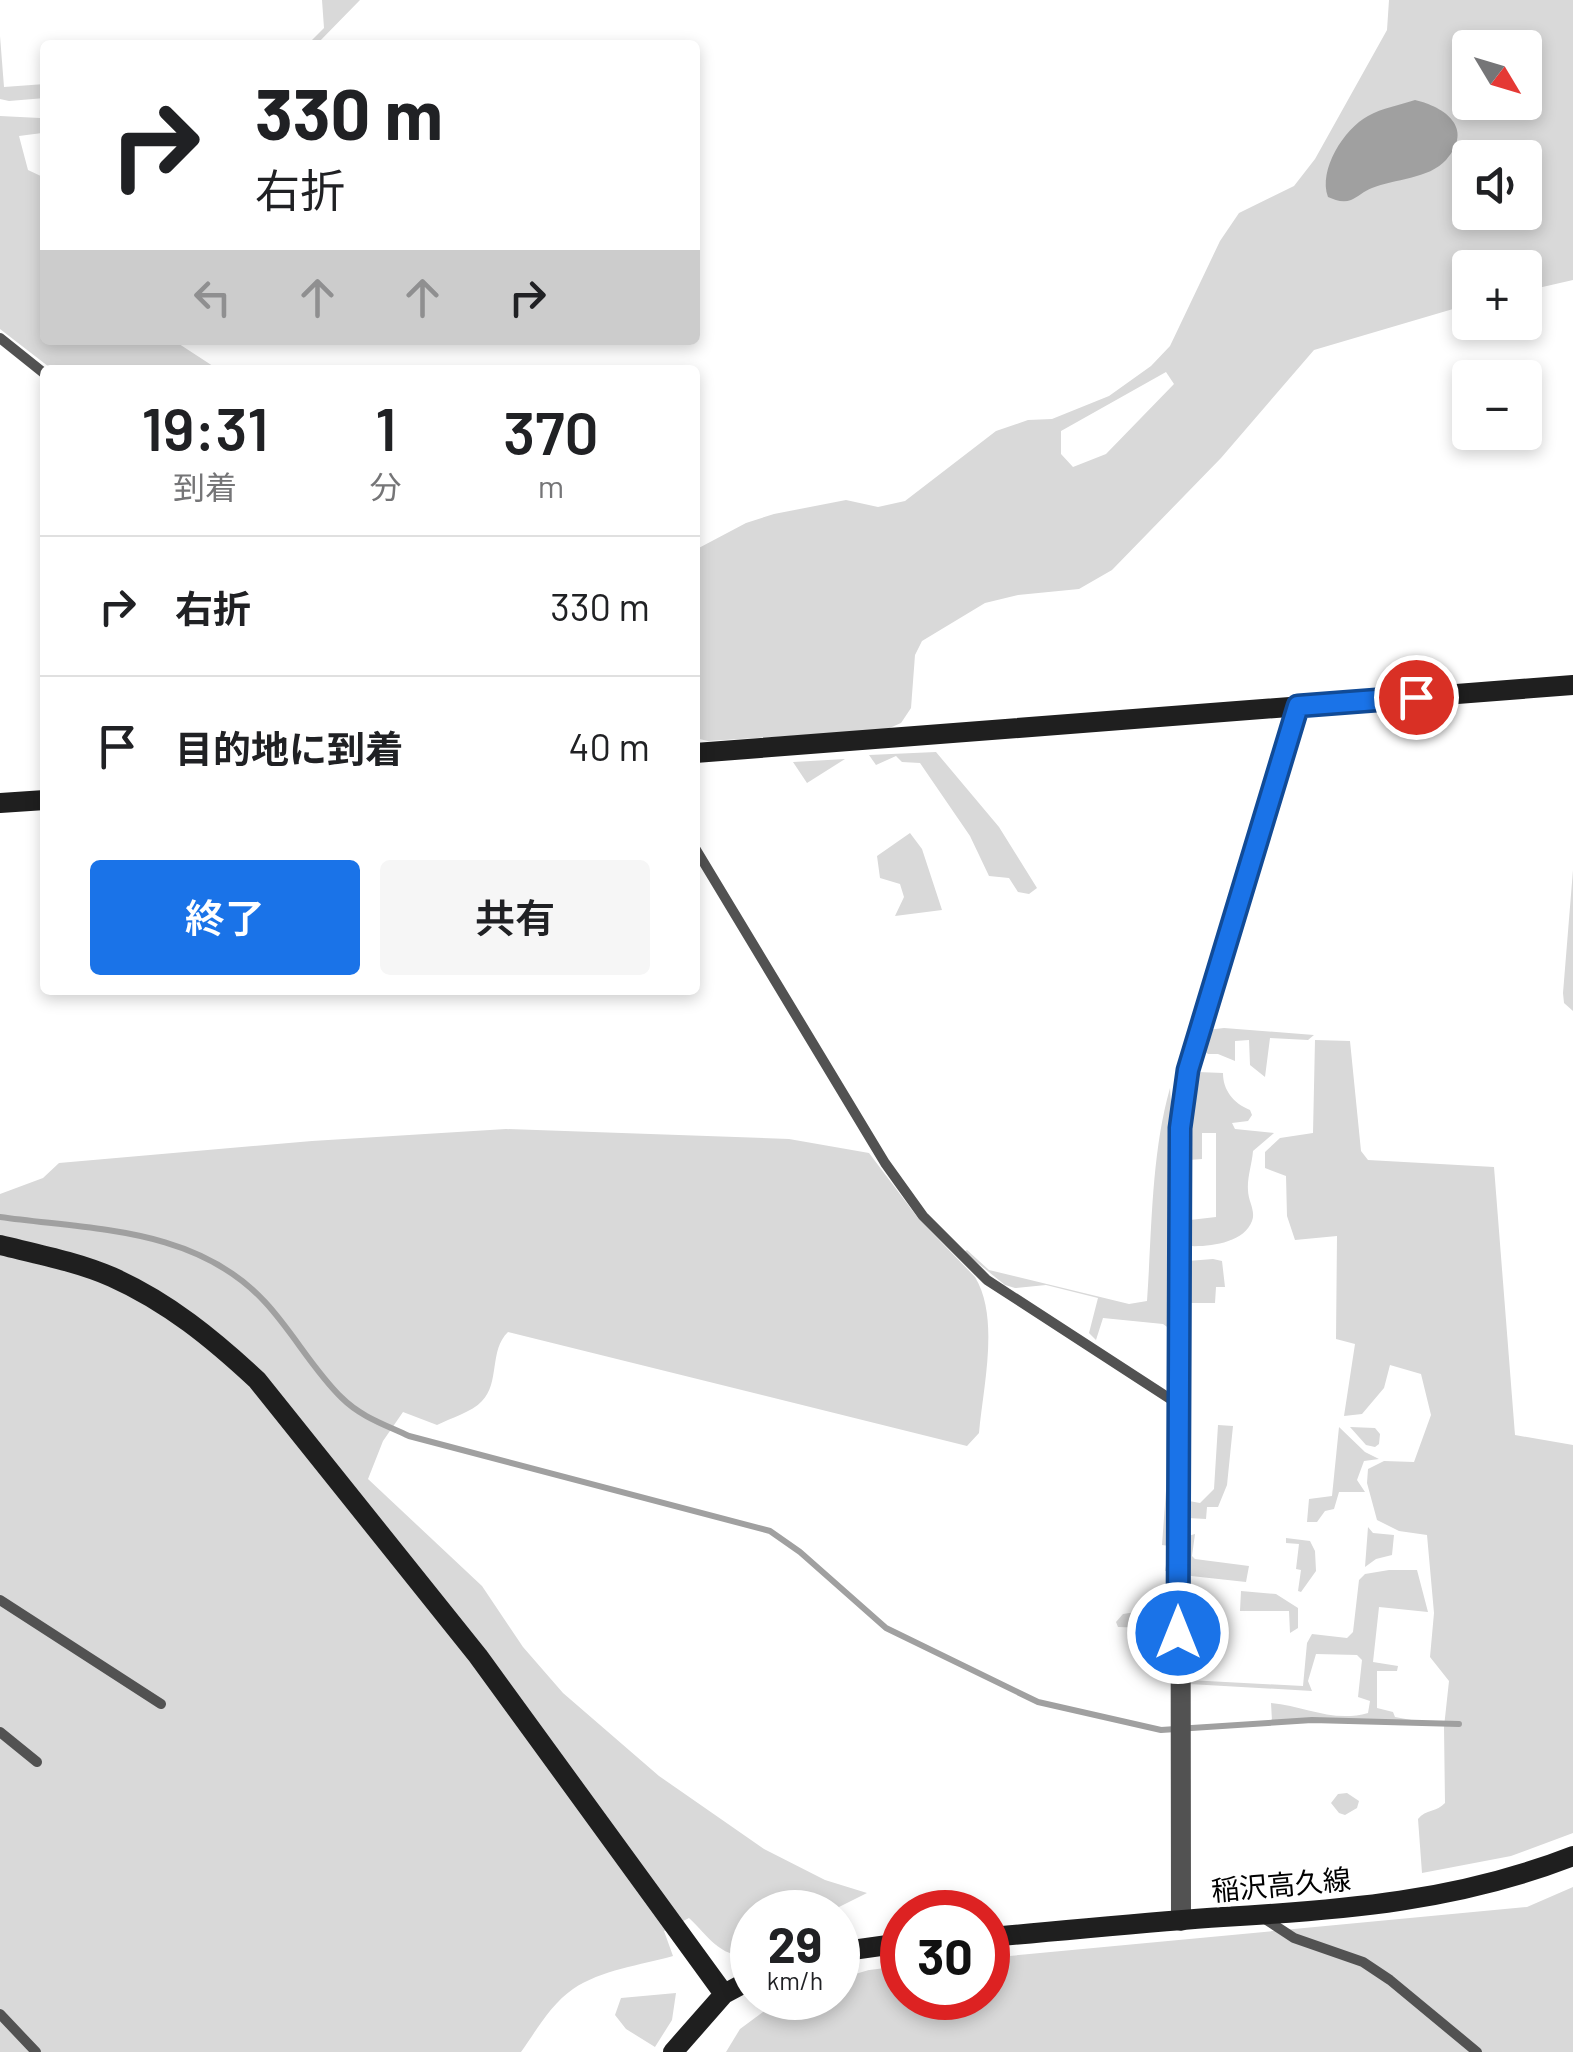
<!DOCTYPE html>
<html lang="ja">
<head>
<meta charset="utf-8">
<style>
  body { margin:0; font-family:Barlow,"Noto Sans JP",sans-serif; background:#f6f6f6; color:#202124; height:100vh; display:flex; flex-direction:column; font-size:38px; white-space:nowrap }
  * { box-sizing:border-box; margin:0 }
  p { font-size:32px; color:#757577 }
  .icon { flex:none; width:55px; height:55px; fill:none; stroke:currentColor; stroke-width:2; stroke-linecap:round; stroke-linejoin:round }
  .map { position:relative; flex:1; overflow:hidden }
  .side { position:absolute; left:40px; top:365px; width:660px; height:630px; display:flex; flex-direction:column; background:#fff; border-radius:10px; box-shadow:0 5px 15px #0003 }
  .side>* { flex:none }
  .guide { position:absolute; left:40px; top:40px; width:660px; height:305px; border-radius:10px; box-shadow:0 5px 15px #0003; background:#fff; color:#202124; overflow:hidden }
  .needle { width:65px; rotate:128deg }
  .tools { position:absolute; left:1452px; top:30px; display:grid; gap:20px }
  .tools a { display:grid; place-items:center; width:90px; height:90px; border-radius:10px; background:#fff; box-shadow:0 5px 15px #0003; font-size:50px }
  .speed { position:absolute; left:730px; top:1890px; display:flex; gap:20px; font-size:50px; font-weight:700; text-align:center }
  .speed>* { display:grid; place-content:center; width:130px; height:130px; border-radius:50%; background:#fff; box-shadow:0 5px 15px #0003; line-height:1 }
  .speed small { font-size:25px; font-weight:400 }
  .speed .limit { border:15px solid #d22; background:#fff; color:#111 }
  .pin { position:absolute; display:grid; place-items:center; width:85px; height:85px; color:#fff; margin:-42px; border:5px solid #fff; border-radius:50%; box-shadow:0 2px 10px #0007 }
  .me { position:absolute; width:110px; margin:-55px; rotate:0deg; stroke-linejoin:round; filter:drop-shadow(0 0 8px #0008) }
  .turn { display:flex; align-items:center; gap:35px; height:210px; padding:0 50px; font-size:45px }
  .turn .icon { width:130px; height:130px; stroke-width:2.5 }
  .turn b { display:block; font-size:70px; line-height:85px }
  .lanes { display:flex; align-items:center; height:95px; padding:0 50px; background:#0003; justify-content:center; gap:50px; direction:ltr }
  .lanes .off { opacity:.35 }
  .eta { display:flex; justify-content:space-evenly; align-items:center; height:170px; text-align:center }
  .eta b { font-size:60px; font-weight:600; line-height:70px }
  .action { display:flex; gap:20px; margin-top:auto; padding:20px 50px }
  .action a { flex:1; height:115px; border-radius:10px; background:#1a73e8; color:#fff; font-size:40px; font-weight:600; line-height:115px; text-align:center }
  .action a+a { background:#f6f6f6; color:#202124 }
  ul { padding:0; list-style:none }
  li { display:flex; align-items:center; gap:30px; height:140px; padding:0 50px; border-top:2px solid #e0e0e0 }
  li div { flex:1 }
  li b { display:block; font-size:38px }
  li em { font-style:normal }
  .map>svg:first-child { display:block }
  .green { fill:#d9d9d9; fill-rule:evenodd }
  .water { fill:#a0a0a0 }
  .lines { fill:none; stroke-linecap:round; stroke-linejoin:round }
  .stream { stroke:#a0a0a0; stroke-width:6 }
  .lane { stroke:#525252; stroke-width:10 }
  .street { stroke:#525252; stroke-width:20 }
  .secondary { stroke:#1f1f1f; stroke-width:20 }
  .route-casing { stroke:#114b97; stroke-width:25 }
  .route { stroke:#1a73e8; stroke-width:18 }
  .labels { text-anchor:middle; stroke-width:9; stroke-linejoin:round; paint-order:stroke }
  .street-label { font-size:28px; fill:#000; stroke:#fff }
</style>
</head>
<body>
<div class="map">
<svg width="1573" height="2052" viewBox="0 0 1573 2052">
  <rect width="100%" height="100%" fill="#fff"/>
  <path class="green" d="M322 0H360L316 45H307L324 28Z
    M1389 0H1573V280L1525 291V268H1470V304L1314 350 1221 458 1112 570 1079 589 1018 595 985 603 922 641 915 655 911 708 901 723 885 730 708 741 695 738V550L746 523 774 514 846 500 878 507 905 501 996 431 1028 420 1052 419 1109 396 1151 366 1170 346 1220 241 1239 213 1294 186 1315 159 1387 30ZM1470 48H1525V102H1470ZM1470 158H1525V212H1470ZM1166 372 1174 384 1106 454 1073 467 1061 454V431Z
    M0 36 4 87 45 84V98L9 101 0 99Z
    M0 116 40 118 42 133 19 136 28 170 45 178V229L41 240 45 243V340H173L219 370H53L0 329Z
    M936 752 999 827 1037 888 1029 894 1018 892 1009 878 989 876 970 836 920 763 902 762 896 756 876 765 869 755Z
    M845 759 807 783 793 762Z
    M910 833 922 849 942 910 895 916 904 897 900 884 880 878 877 856Z
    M1573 870V1011L1564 1003 1563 993Z
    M1224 1028 1314 1035 1308 1040 1270 1038 1265 1077 1250 1065 1249 1040 1235 1041V1061L1218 1054H1208L1203 1050 1207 1030Z
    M1315 1040 1350 1041 1361 1151 1368 1160 1494 1167 1515 1435 1573 1445V1833L1511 1856 1422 1873 1418 1819C1426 1809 1437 1812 1445 1803L1444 1727 1449 1681 1430 1657 1434 1613 1427 1535 1399 1531 1377 1520 1367 1483 1368 1469 1384 1461 1414 1462 1431 1415 1421 1374 1390 1365 1384 1388 1362 1414 1344 1416 1355 1344 1336 1339 1337 1236 1295 1240 1287 1216 1286 1176 1265 1168V1152L1280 1138 1313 1133Z
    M1198 1072 1223 1073C1223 1090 1233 1103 1250 1110L1252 1115 1248 1121 1232 1123 1235 1129 1274 1133 1253 1151C1252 1164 1247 1178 1248 1190 1248 1201 1256 1211 1252 1221 1244 1243 1209 1247 1189 1246L1190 1220 1216 1217V1133H1202V1159L1189 1160C1189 1135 1182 1092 1198 1072Z
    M1170 1088 1171 1102 1174 1091 1169 1128 1170 1329 1163 1324 1103 1318 1096 1340 1089 1333 1098 1298 1046 1285 1015 1288 1005 1285 964 1252 967 1250 989 1270 1129 1304 1147 1301C1152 1231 1151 1155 1170 1088Z
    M506 1129 789 1139 869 1153 918 1218 975 1277C1000 1318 983 1387 979 1433L967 1446 508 1332C489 1350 500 1383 482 1401 472 1412 451 1418 437 1425L403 1412 383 1441 368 1479 482 1586 523 1647 563 1693 659 1776 764 1849 825 1880 867 1893 829 1912H752V1956C720 1958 710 1938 689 1918L664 1931 673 1956C641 1965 601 1970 573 1989 551 2004 536 2031 521 2052H0V1194L43 1178 59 1163 312 1141Z
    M1213 1259 1222 1261 1225 1287H1216L1215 1303H1189L1188 1261Z
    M1172 1409 1174 1572 1165 1571 1169 1546 1162 1545Z
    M1218 1425 1233 1426 1227 1485 1218 1507H1207L1206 1519 1188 1518 1189 1501 1200 1503 1214 1489Z
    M1339 1427 1365 1452 1379 1459 1364 1461 1357 1480 1365 1492H1339L1334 1509 1325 1511 1317 1522H1307L1309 1499 1332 1496Z
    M1350 1427 1375 1428 1380 1434 1379 1444 1375 1447 1366 1445Z
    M1368 1527 1373 1533 1394 1535 1392 1555 1376 1559 1365 1567Z
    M1195 1534 1192 1556 1195 1559 1249 1566 1246 1582 1191 1576 1185 1570 1188 1536Z
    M1286 1538 1310 1541 1315 1551 1316 1571 1301 1592 1298 1591 1301 1570 1296 1569 1299 1544 1286 1543Z
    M1389 1570H1417L1428 1612 1379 1607 1373 1662 1398 1666 1397 1671H1377V1708L1393 1712 1395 1717 1422 1722 1272 1721 1271 1703C1305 1706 1333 1723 1368 1713L1370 1701 1358 1697 1362 1660 1357 1655 1316 1654 1308 1681 1312 1691 1189 1684 1188 1680 1303 1686 1307 1643 1312 1634 1347 1638 1353 1632 1359 1580 1365 1574Z
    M1241 1591 1276 1594 1298 1608V1628L1290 1633 1289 1611H1240Z
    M1142 1611 1170 1617 1169 1627 1155 1645H1151L1153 1633 1149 1628 1118 1627 1116 1622 1123 1614Z
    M1347 1793 1359 1801 1357 1808 1345 1815 1339 1813 1331 1803 1338 1794Z
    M1573 1887V2052H726L740 2029 782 1998H838V1979L869 1970 902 1966V1998H988V1958L1527 1907Z
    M676 1993 672 2020 655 2047 626 2029 615 2015 621 1998Z"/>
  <path class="water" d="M1415 100C1445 107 1475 128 1446 160 1429 179 1394 179 1372 188 1364 191 1358 197 1351 200 1343 203 1335 200 1328 197 1318 170 1344 129 1368 116 1382 108 1400 105 1415 100Z"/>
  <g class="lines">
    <path class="stream" d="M0 1217C92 1230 196 1227 265 1302 293 1332 313 1370 342 1398 361 1417 386 1425 409 1436L770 1531 800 1552 886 1628 1038 1702 1161 1730 1312 1720 1459 1724"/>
    <path class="lane" d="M0 338 45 374
      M695 848 885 1163 923 1216 987 1280 1178 1404
      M0 1600 161 1704
      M0 1732 37 1762
      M1262 1917 1294 1938 1363 1962 1390 1980 1477 2052
      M0 2014 36 2052"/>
    <path class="street" d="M1181 1921 1180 1128 1188 1070 1298 706"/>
    <path class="secondary" d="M695 753 1573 685
      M0 803 45 800
      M0 1245C37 1254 78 1262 112 1277 168 1302 213 1339 257 1380L478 1656 724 1994
      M988 1937C1066 1931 1144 1922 1223 1917 1344 1910 1458 1901 1573 1856
      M838 1952 902 1943
      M673 2052 724 1994 752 1979"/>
  </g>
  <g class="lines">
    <defs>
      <path id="route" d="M1178 1633 1180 1128 1188 1070 1298 706 1416 697"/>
    </defs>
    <use href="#route" class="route-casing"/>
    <use href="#route" class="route"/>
  </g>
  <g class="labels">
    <g class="street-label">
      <text transform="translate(1281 1885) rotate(-5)" y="10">稲沢高久線</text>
    </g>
  </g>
</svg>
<div class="tools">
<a><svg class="needle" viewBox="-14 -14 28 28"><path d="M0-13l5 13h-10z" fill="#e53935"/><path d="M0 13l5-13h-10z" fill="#757577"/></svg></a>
<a><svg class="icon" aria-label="sound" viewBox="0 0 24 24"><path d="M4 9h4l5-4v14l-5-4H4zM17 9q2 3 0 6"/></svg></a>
<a>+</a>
<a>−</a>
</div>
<div class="speed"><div>29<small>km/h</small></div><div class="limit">30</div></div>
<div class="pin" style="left:1416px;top:697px;background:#d93025"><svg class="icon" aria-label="arrive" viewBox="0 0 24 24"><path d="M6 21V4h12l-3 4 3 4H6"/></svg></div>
<svg class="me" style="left:1178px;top:1633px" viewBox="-20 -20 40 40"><circle r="17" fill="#1a73e8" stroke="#fff" stroke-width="3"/><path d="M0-11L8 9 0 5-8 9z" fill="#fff"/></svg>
<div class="guide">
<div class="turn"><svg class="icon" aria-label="right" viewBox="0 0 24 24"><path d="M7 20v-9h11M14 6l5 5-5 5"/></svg><div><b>330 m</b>右折</div></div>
<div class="lanes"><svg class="icon off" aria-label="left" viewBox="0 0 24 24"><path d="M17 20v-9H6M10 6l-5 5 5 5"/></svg><svg class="icon off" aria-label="ahead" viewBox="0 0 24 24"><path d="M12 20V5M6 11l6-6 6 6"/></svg><svg class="icon off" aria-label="ahead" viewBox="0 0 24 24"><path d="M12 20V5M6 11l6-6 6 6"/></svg><svg class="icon" aria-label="right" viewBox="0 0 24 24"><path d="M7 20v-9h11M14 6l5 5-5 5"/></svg></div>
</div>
<section class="side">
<div class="eta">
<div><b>19:31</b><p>到着</p></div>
<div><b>1</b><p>分</p></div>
<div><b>370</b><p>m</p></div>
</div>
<ul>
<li><svg class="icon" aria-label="right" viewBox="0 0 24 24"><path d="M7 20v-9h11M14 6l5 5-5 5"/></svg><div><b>右折</b></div><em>330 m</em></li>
<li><svg class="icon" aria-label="arrive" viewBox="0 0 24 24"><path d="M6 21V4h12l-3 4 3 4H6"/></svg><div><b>目的地に到着</b></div><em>40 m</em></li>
</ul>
<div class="action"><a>終了</a><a>共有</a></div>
</section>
</div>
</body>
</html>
